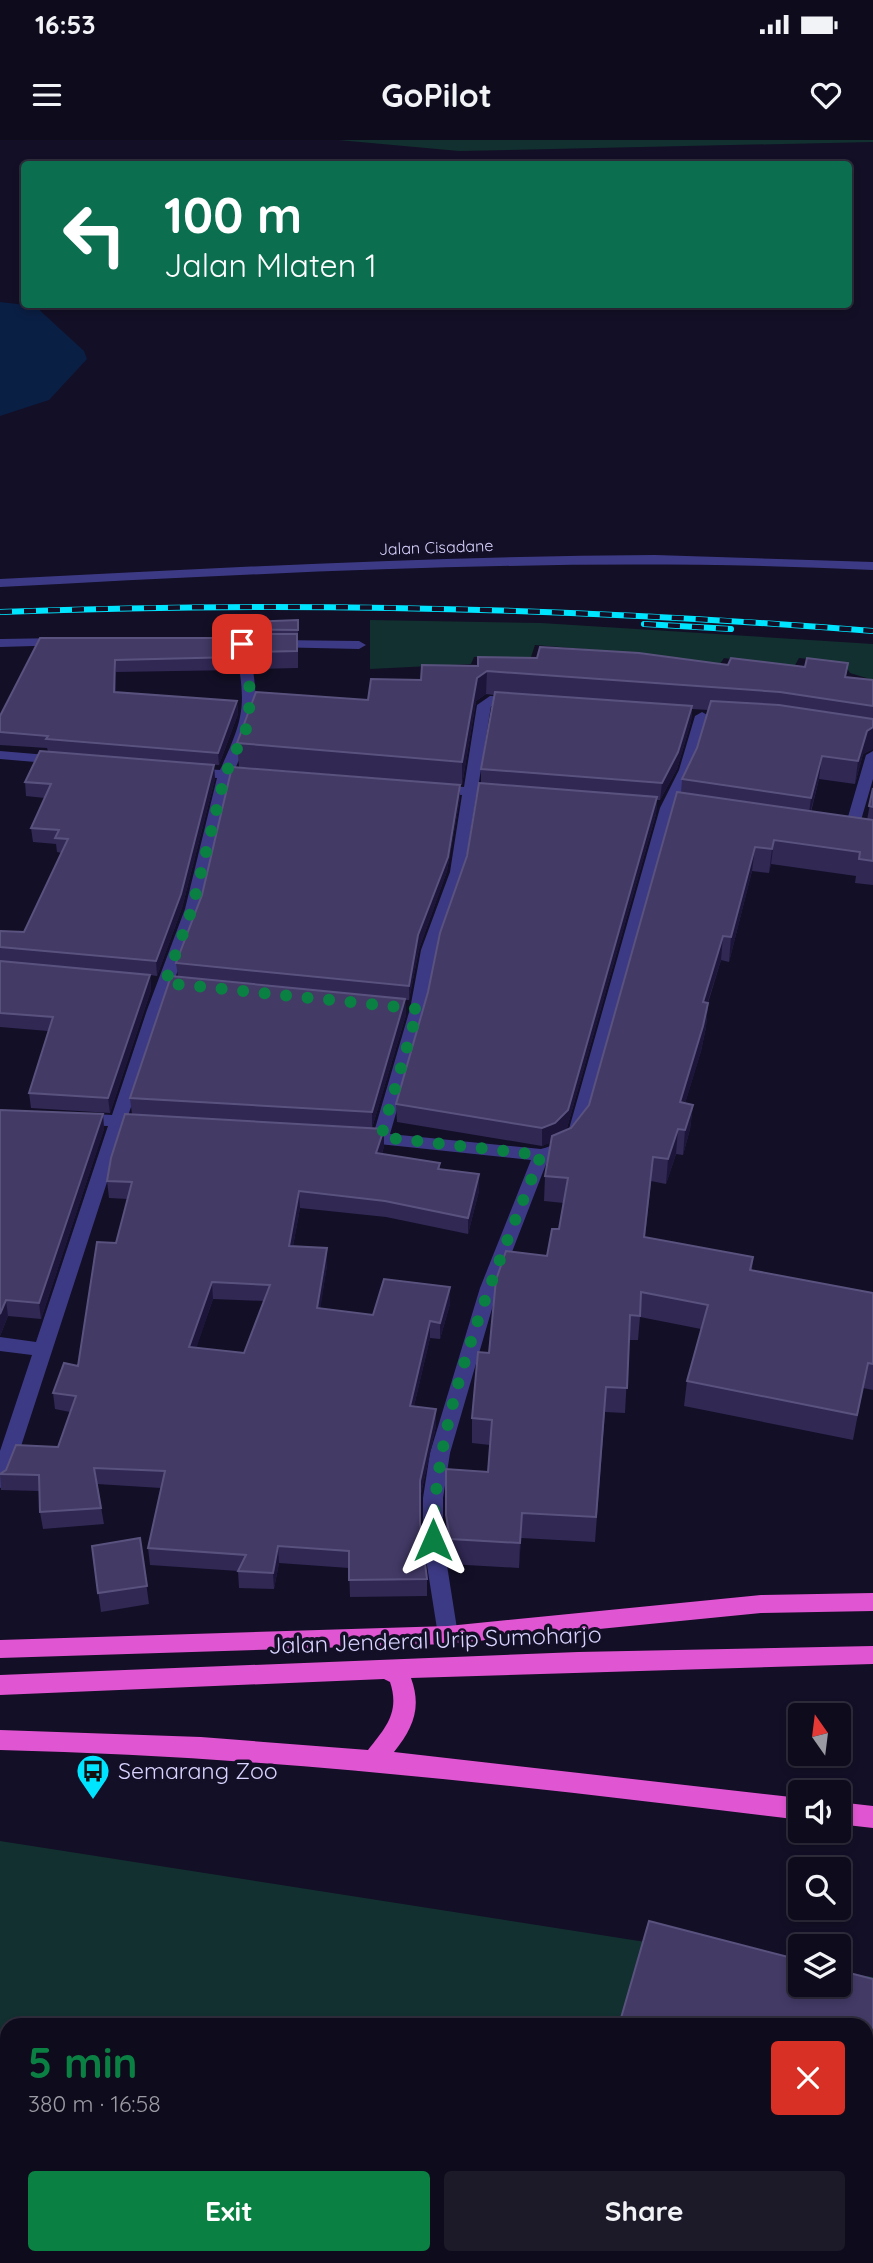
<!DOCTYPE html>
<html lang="en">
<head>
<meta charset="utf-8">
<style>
  body { margin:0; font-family:Quicksand,sans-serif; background:#1c1929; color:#f1f3f6; height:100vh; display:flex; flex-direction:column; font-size:26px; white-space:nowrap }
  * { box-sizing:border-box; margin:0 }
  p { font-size:23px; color:#9b9ba3 }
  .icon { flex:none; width:38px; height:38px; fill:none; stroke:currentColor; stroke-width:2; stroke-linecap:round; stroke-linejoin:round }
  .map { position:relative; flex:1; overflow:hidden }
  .drawer { position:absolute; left:0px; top:1878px; width:873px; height:247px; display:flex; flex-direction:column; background:#0e0b1c; border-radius:21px 21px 0 0; box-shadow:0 4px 10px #0003,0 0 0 2px #2e2b3b }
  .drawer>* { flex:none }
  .banner { position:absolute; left:21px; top:21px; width:831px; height:147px; border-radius:7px; box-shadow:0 4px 10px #0003,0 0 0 2px #2e2b3b; background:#0b6e4f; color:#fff; overflow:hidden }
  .needle { width:46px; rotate:346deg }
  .controls { position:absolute; left:788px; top:1563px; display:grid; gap:14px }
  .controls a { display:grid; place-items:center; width:63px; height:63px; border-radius:7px; background:#0e0b1c; box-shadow:0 4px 10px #0003,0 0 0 2px #2e2b3b; font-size:35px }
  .pin { position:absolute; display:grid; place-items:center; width:60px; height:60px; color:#fff; margin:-30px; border-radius:14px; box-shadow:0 4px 10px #0006 }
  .me { position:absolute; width:77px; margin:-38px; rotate:0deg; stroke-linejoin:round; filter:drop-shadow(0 0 5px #0008) }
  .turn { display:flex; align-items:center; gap:24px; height:147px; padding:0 28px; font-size:32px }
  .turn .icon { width:91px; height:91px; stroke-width:2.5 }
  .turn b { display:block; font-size:49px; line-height:60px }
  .round { display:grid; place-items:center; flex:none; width:74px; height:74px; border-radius:7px; background:#1c1929 }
  .headline { display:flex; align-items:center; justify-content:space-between; height:119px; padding:0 28px }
  h1 { font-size:42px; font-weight:800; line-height:52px; color:#0b8043 }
  .primary-button { display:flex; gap:14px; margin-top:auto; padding:14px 28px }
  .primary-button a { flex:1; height:80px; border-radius:7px; background:#0b8043; color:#fff; font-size:28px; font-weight:800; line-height:80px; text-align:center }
  .primary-button a+a { background:#1c1929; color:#f1f3f6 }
  .status { display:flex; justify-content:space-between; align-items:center; height:49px; padding:0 35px; background:#0e0b1c; direction:ltr }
  .status svg { height:19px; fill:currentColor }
  header { display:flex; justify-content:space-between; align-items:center; height:91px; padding:0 28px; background:#0e0b1c; font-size:32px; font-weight:800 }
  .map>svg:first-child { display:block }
  .green { fill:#12302f; fill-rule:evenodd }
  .water { fill:#0a1f44 }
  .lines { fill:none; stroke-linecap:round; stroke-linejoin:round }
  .minor { fill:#3d3a85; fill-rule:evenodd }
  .trunk { fill:#e055d1; fill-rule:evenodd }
  .rail-casing { stroke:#00e5ff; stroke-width:6 }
  .rail { stroke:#130f26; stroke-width:4.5; stroke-dasharray:12; stroke-linecap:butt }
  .wall { fill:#312854; fill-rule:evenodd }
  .shaded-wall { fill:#1d163a }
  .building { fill:#433a66; stroke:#5a527e; stroke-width:2; fill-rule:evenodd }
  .route { stroke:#0b8043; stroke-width:12; stroke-dasharray:0 21.6 }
  .labels { text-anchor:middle; stroke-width:7; stroke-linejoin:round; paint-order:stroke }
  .far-street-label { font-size:16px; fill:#d9d4ff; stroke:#130f26 }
  .near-street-label { font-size:23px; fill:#d9d4ff; stroke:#130f26 }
  .near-poi-label { font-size:23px; fill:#d9d4ff; stroke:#130f26; text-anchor:start }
</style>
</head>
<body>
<div class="status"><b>16:53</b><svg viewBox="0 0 49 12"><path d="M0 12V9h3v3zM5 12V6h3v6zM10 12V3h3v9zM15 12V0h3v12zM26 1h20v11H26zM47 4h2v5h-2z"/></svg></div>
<header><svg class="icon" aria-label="menu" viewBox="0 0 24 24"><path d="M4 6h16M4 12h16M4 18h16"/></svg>GoPilot<svg class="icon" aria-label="heart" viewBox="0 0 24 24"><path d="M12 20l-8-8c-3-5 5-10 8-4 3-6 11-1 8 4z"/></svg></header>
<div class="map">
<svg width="873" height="2123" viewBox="0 0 873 2123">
  <rect width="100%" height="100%" fill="#130f26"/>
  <path class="green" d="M338 0H873V2L459 11Z
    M370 480 541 483 873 504V540L850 533 844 523 799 518 794 527 724 518 720 524 646 514 535 505 531 517H474L471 524 370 529Z
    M0 1701 800 1826V1844H838V1832L873 1837V2123H0ZM7 1885H866V2118H7Z"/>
  <path class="water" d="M0 162 35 166 84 211 87 219 49 260 0 276Z"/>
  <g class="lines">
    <path class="minor" d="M655 415 873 422V430C581 416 291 432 0 447V439C218 428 436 416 655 415Z
      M62 498 69 502 67 505 0 507V499Z
      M242 500 249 504C259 565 260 574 234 631L255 633 262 637 255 641 231 639 201 769 163 870 128 976 147 977 155 983 147 989 125 987 10 1340 7 1345 0 1348V1311L32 1215 0 1211V1197L36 1202 108 986 80 985 72 979 80 973 112 975 147 870 185 769 217 638 192 636 185 632 192 628 220 630C246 574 246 564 235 504Z
      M275 500 359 501 366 505 359 509 270 507V501Z
      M490 556 515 557 522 561 515 565 491 566 478 648 499 650 506 654 499 658 476 657 464 732 437 810 426 869 390 994 541 1009C554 1006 561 1000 569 989L660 668 679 630 695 576 702 572 709 576 693 630 674 668 585 989 568 1011 548 1019 498 1148 450 1313 443 1358V1400L458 1495 455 1501 448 1503 441 1501 438 1495 423 1400V1358L430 1313 480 1148 531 1020 360 1002 352 996 360 990 374 992 410 869 421 810 450 732 462 655 436 653 429 649 436 645 464 647 477 565Z
      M0 611 59 616 66 620 59 624 0 619Z
      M873 611V639L857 694 855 697H845L843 694 866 615Z"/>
    <path class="trunk" d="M873 1453V1471L761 1473 448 1504 0 1518V1500L448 1486 761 1455Z
      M873 1506V1524L411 1538C422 1568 413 1588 394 1612L800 1658V1680C534 1647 268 1616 0 1610V1590L201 1597 368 1610C386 1587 400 1572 390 1542L384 1539 0 1555V1535L578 1512Z
      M838 1662 873 1666V1688L838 1684Z"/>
    <defs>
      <path id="rail" d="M0 472C292 461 582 468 873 491
        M644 484 731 489"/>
    </defs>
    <use href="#rail" class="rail-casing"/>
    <use href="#rail" class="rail"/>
  </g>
  <path class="wall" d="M298 488V528L255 529 251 498H217L216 489Z
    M40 498 236 517 237 530 116 532V552L237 561 238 574 219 625 158 621 214 625 215 639 182 768 157 836 150 835 151 850 110 973 31 968 29 953 48 891 0 887V791L24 792 62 713 57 712 56 704 33 702 31 688 45 658 26 656 25 642 48 611 47 608 0 605V576Z
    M728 525 873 540V609L863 614 855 644 819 639 811 672 867 680 873 648V745L855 743 856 736 771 724 769 733 752 731 729 822 721 820 708 863 706 887 701 911 685 963 693 965 690 989 683 1015 676 1014 666 1044 651 1041 645 1097 753 1117 752 1130 873 1153V1250L863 1248 853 1300 684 1266 687 1241 701 1189 640 1177 638 1200H629L625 1273 605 1272 595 1402 521 1398 519 1428 449 1424 446 1400V1329L488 1332 490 1305 472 1303V1278L489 1213 547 1116 559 1089 564 1063 544 1061 545 1036 551 1002 542 1006 397 982 396 964 467 716 481 643V629L494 555 486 554 476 561 462 645H460V658L447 731 419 809 409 860H405L406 875 372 988 384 1006 382 1014 440 1023V1029L479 1034V1051L468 1094 386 1077 300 1068 293 1106 327 1108V1125L320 1168 373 1175 450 1164 440 1199 430 1198 414 1266 436 1286 420 1358V1384L427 1439V1456L350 1457 349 1428 279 1423 274 1449 239 1448 238 1431 150 1425 148 1408 161 1348 97 1344 104 1384 43 1389 40 1372V1351L1 1350 0 1333 58 1307 70 1272 55 1269 53 1253 78 1226 116 1103 128 1059 109 1058 107 1041 132 975 130 958 178 837 176 823 378 638 239 627 237 603 368 560 421 540 478 526ZM692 569 708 570 697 608 682 639 681 653 589 965 571 988 563 991 567 988 656 674 657 660H660L677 629 691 582ZM213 1159 264 1161 244 1213 196 1208Z
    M0 970 103 974 104 989 41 1179 8 1176 0 1196Z
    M140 1398 149 1464 101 1472 92 1406Z
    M558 2118H866L873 2123H567L558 2120Z"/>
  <path class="shaded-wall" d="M115 520 116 532 115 564 114 552Z
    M487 531 486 554 476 561 462 645V622L477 538Z
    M237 561 238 574 219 625 218 613Z
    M692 566 691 582 677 629 660 660 662 643Z
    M873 587V609L863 614 855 644 858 621 867 591Z
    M822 616 819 639 808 681 811 658Z
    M214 625 215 639 182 768 157 836 156 821Z
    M460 645V658L447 731 419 809 409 860V846L418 795Z
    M657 657 656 674 567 988 554 1001 542 1006V988Z
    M774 700 771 724 769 733 772 709Z
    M755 707 752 731 729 822 731 797Z
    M723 796 721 820 700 886 703 862Z
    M150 835 151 850 110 973 108 958Z
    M405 859 406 875 372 988V972Z
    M708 863 706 887 701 911 678 987 680 962Z
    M693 965 690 989 683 1015 685 990Z
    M103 974 104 989 41 1179 39 1163Z
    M384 989V1006L377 1030 376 1013Z
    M678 989 676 1014 666 1044 668 1019Z
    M653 1017 651 1041 642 1122 644 1097Z
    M479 1034V1051L468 1094V1078Z
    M299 1051 300 1068 290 1123 289 1106Z
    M327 1108V1125L318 1185 317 1168Z
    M212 1142 213 1159 191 1224 189 1207Z
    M450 1147V1164L440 1199V1183Z
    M6 1160 8 1176 0 1196V1174Z
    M430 1181V1198L410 1283V1266Z
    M436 1269V1286L420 1358V1341Z
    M522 1373 521 1398 519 1428 520 1403Z
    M278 1406 279 1423 274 1449 273 1433Z
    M249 2118H259L257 2123H247Z"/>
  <path class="building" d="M298 480V490L216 489 217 483Z
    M251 494H297V511L254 512Z
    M40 498H233L236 517 115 520 114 552 237 561 218 613 46 599 48 596 0 592V576Z
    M540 507 639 513 728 525 731 518 805 527 807 518 848 523 845 537 873 540V566L780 552 487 531 477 538 462 622 237 603 256 552 368 560 371 539 421 540 422 525 478 526V517L537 518Z
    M495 552 692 566 678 612 662 643 481 629Z
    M711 561 779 565 873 579V587L867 591 858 621 822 616 811 658 682 639 697 608Z
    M40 611 214 625 181 754 156 821 0 807V791L24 792 68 699 55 698 59 690 31 688 51 644 25 642Z
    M232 627 460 645 448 717 418 795 409 846 176 823 202 755Z
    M479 643 657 657 568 970 555 983 542 988 396 964 428 852 440 793 467 716Z
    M873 648V667L869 666Z
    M677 652 873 680V721L859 719 860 712 774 700 772 709 755 707 731 797 723 796 703 862 708 863 703 886 680 962 693 965 685 990 678 989 668 1019 653 1017 644 1097 753 1117 750 1130 873 1153V1224L868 1223 857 1275 687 1241 708 1165 641 1152 640 1176 630 1175 627 1248 606 1247 596 1377 522 1373 520 1403 450 1399 446 1375V1329L488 1332 492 1280 472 1278 478 1212 489 1213 496 1140 506 1111 547 1116 552 1089H559L568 1038 545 1036 552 996 571 988 589 965Z
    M0 821 150 835 108 958 29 953 53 877 0 873Z
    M171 836 405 859 372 972 130 958Z
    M0 970 103 974 39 1163 6 1160 0 1174Z
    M125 974 384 989 376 1013 440 1023 438 1029 479 1034 468 1078 385 1061 299 1051 289 1106 327 1108 317 1168 373 1175 384 1139 450 1147 440 1183 430 1181 410 1266 436 1269 420 1341V1383L427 1439 349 1440V1411L278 1406 273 1433 238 1431 246 1415 148 1408 165 1331 94 1328 101 1368 40 1372 39 1335 0 1334 6 1330 16 1305 58 1307 76 1256 53 1253 64 1223 78 1226 97 1102 116 1103 132 1042 107 1041 111 1018ZM212 1142 270 1145 244 1213 189 1207Z
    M140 1398 147 1446 98 1453 92 1406Z
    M649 1781 800 1820V1844H838V1830L873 1839V2123H663L645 2118H866V1885H619Z
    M155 2118H249L247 2123H153Z"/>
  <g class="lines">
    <path class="route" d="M242 504 251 556 246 589 225 635 192 769 165 843 418 869 381 997 541 1015C495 1132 434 1274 433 1400"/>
  </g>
  <defs>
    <symbol id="bus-pin" viewBox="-11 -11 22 30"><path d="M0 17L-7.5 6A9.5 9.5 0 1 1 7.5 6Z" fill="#00e5ff" stroke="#130f26"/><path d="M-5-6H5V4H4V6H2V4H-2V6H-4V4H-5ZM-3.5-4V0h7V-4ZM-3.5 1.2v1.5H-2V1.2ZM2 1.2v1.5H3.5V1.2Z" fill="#111"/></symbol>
  </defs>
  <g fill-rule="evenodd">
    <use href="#bus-pin" x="74" y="1612" width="38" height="52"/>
  </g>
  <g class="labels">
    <g class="far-street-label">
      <text transform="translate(436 407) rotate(-2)" y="6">Jalan Cisadane</text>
    </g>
    <g class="near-street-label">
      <text transform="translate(435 1500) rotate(-2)" y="8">Jalan Jenderal Urip Sumoharjo</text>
    </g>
    <g class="near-poi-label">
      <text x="118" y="1639">Semarang Zoo</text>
    </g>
  </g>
</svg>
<div class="controls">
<a><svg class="needle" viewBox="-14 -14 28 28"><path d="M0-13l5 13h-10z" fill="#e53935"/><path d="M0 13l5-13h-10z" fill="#9b9ba3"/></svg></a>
<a><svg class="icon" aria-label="sound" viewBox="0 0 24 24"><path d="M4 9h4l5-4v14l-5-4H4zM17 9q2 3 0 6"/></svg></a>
<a><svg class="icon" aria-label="search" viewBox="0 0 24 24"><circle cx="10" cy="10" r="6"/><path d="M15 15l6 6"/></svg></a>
<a><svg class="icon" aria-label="layers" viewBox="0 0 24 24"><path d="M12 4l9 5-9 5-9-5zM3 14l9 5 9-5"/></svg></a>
</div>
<div class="pin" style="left:242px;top:504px;background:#d93025"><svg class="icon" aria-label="arrive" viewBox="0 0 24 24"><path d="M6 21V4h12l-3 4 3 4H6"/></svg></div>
<svg class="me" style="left:433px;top:1400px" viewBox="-20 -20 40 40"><path d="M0-17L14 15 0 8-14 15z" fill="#0b8043" stroke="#fff" stroke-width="4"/></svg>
<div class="banner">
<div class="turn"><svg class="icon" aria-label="left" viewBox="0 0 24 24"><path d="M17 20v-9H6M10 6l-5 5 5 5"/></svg><div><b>100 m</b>Jalan Mlaten 1</div></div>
</div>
<section class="drawer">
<div class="headline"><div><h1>5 min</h1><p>380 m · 16:58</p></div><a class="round" style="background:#d93025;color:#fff"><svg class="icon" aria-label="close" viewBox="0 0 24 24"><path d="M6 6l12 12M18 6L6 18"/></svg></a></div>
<div class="primary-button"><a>Exit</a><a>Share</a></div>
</section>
</div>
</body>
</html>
